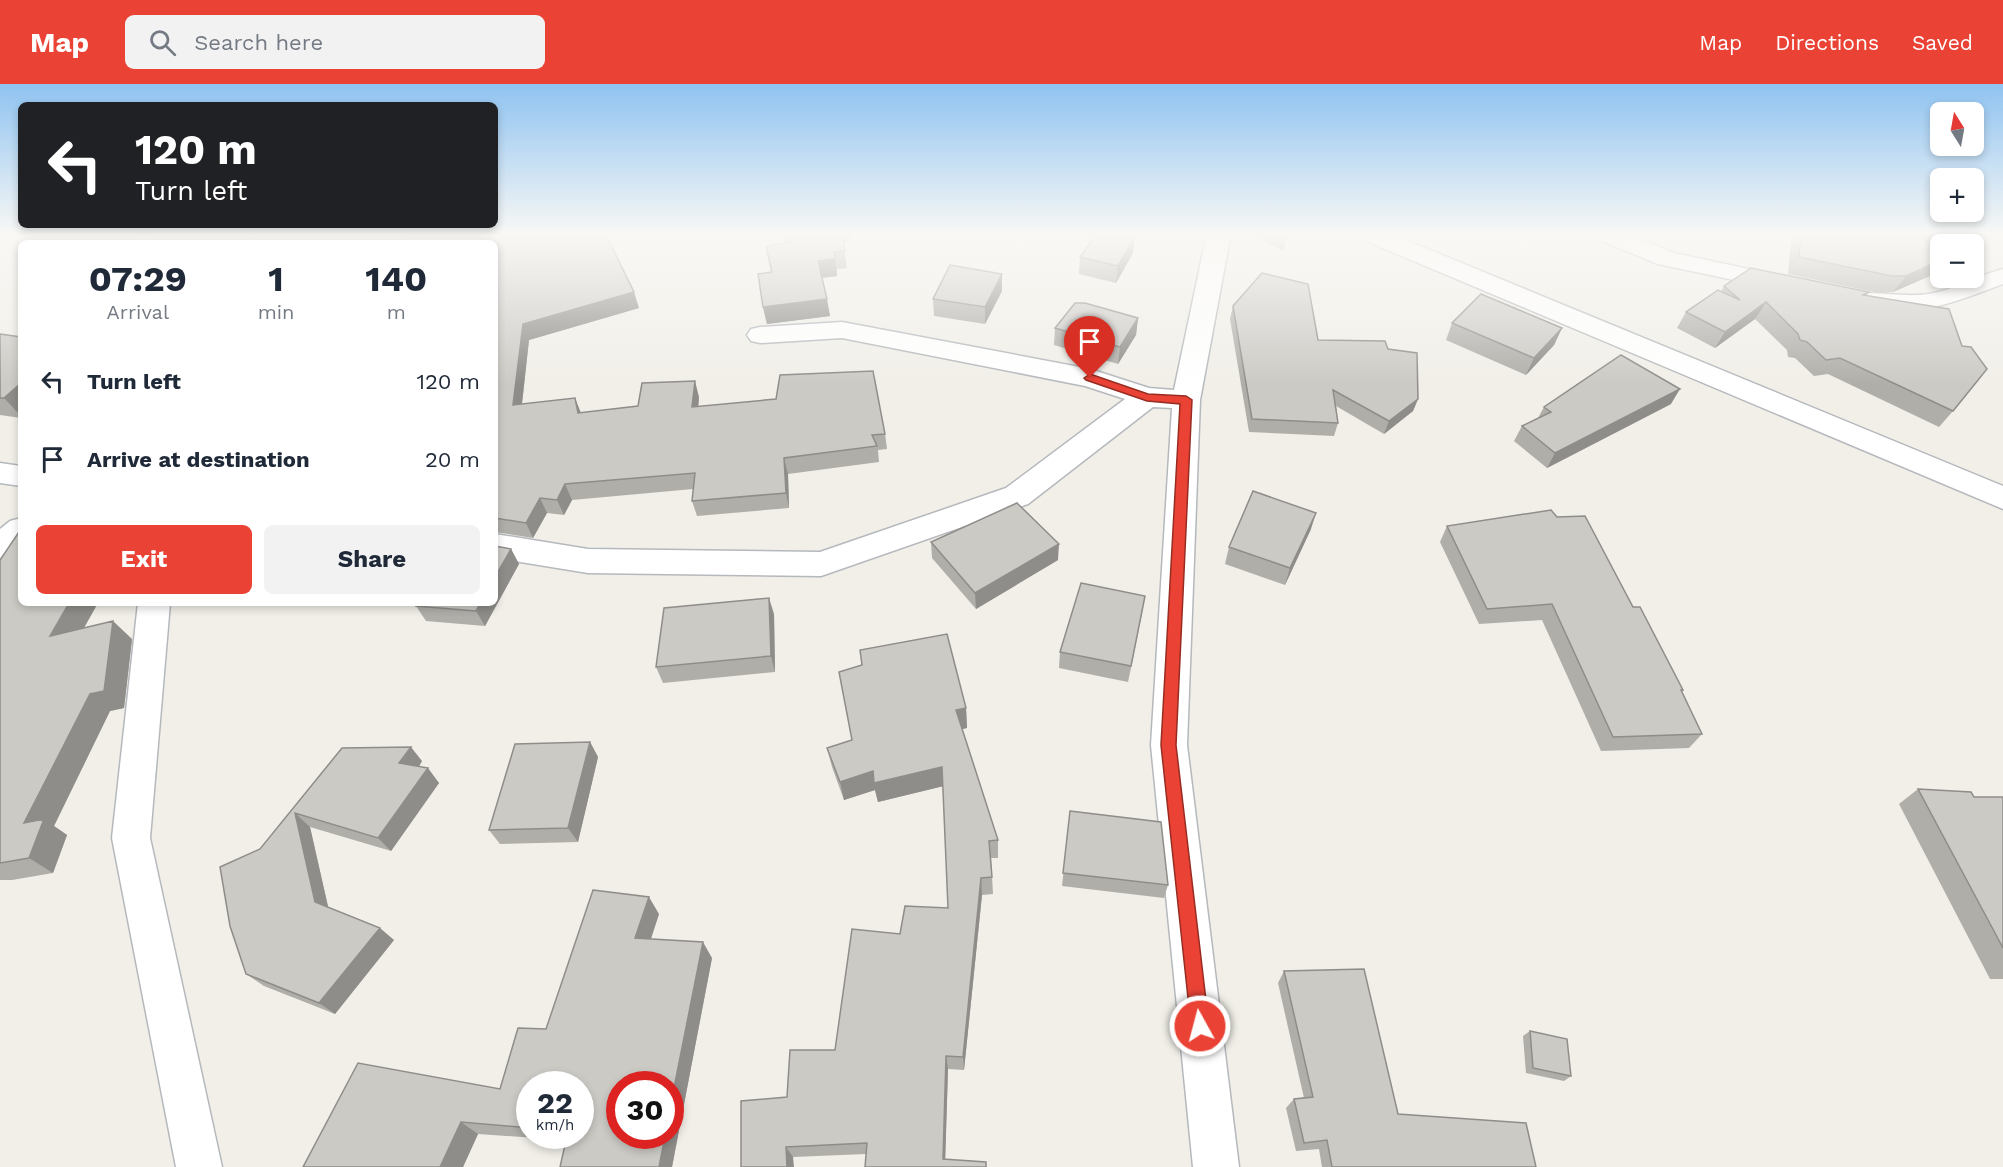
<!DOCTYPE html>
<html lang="en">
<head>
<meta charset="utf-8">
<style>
  body { margin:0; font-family:"Work Sans",sans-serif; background:#f2f2f3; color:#1f2937; height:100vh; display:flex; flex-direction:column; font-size:22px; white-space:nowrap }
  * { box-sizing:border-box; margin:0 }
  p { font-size:20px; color:#747a83 }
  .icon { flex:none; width:33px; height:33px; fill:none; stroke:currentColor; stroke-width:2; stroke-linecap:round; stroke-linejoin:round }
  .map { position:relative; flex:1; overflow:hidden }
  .sheet { position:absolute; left:18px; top:156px; width:480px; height:366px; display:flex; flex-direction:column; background:#fff; border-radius:9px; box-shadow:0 3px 9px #0003 }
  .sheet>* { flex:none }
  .banner { position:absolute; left:18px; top:18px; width:480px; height:126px; border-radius:9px; box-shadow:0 3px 9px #0003; background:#202124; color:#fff; overflow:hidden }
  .needle { width:39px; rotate:349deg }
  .fabs { position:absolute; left:1930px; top:18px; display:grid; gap:12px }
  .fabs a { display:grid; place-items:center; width:54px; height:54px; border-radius:9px; background:#fff; box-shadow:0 3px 9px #0003; font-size:30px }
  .speed { position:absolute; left:516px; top:987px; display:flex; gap:12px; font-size:30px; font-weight:700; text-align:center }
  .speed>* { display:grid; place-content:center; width:78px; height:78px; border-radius:50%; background:#fff; box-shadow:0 3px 9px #0003; line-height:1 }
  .speed small { font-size:15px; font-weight:400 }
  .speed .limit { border:9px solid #d22; background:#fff; color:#111 }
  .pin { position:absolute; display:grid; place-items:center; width:51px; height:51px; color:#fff; margin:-62px -26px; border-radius:50% 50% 50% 0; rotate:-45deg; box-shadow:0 0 6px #0007 }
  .pin .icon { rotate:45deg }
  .me { position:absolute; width:66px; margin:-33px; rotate:353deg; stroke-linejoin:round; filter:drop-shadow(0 0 4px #0008) }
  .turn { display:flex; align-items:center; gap:21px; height:126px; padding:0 18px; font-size:27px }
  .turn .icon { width:78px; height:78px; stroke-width:2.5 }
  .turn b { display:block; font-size:42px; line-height:51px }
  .eta { display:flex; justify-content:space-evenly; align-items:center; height:102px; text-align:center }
  .eta b { font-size:36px; font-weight:700; line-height:42px }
  .cta { display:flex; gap:12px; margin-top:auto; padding:12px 18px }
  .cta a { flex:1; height:69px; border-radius:9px; background:#ea4335; color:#fff; font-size:24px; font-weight:700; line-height:69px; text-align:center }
  .cta a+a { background:#f2f2f3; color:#1f2937 }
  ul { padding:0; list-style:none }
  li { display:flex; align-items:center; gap:18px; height:78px; padding:0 18px }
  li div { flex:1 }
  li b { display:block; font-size:22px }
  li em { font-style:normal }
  header { display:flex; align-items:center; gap:36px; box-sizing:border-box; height:84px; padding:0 30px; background:#ea4335; color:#fff }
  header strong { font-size:28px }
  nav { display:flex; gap:33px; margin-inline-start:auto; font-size:21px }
  .search { width:420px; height:54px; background:#f2f2f3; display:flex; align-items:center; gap:15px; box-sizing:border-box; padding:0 21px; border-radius:9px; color:#747a83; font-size:22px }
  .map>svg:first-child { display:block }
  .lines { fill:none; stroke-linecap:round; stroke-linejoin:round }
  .street-casing { stroke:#b5b8bc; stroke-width:3 }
  .street { fill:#fff; fill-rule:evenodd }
  .wall { fill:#afaea9; fill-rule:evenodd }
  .shaded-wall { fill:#8f8d8a }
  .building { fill:#cccac5; stroke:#8f8d8a; stroke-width:1.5 }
  .route { fill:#ea4335; stroke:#982c22; stroke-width:1.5 }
</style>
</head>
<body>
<header>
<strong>Map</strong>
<div class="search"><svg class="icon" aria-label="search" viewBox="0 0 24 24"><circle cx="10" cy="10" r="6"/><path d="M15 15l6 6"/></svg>Search here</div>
<nav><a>Map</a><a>Directions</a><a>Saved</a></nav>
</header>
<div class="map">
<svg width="2003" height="1083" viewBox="0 0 2003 1083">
  <rect width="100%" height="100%" fill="#f1efe8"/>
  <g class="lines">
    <defs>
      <path id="street" d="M132 149H156L154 159H130Z
        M1207 149H1231L1200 316 1187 661 1239 1083H1193L1151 661 1172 324 1153 323 1028 420 821 492 588 489 495 474V450L588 465 820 468 1006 404 1125 315 1085 302 842 254 760 259 751 257 747 251 751 245 760 243 842 238 1090 285 1149 304 1174 306Z
        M1355 149H1389L2003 402V425L1359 154Z
        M1591 149H1625L1674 169 1786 193 1795 195 1798 200 1795 205 1786 207 1658 180 1595 154Z
        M2003 185V200C1949 220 1913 236 1854 221L1850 216 1854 211C1874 206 1905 214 1928 210 1953 207 1978 191 2003 185Z
        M0 379 21 382V402L0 399Z
        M21 434V462L11 470 0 474V445L10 437Z
        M138 519H170L150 754 222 1083H176L112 754Z"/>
    </defs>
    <use href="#street" class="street-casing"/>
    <use href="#street" class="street"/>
  </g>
  <path class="wall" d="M780 149H849L850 156 843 158 847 184 837 185V192L822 194 830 232 767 240 763 223 771 188 766 162 785 159Z
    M1243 149H1287L1283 167 1251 150Z
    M1792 149H1981L1929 159 1941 165V186L1939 188 1893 208 1879 209 1788 190Z
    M495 159 639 224 529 256 522 320 581 329 638 322 699 313 698 323 885 350 887 365 878 366 879 378 788 390 789 424 697 432 692 417 693 405 572 416 564 431 547 429 533 454 495 448Z
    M1133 169 1116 199 1079 190 1080 173Z
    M1724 202 1869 208 1866 212 1953 327 1939 343 1828 290 1814 292 1795 274 1788 273 1787 266 1755 235 1715 264 1677 244 1686 228 1721 208Z
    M1002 207 985 240 934 232 933 215Z
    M1233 222 1318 256 1388 265 1418 315 1413 327 1384 350 1336 322 1338 339 1334 352 1249 348 1230 235Z
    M1138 234 1136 251 1118 280 1054 261 1055 244Z
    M1452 239 1562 244 1554 261 1526 291 1446 256Z
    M0 250 21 253V334L0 331Z
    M1671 320 1547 384 1514 357 1522 342 1538 334 1544 323Z
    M1447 442 1633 523 1683 606 1682 608 1702 650 1689 664 1601 667 1542 536 1479 540 1440 458Z
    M1311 445 1285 501 1225 480 1229 463Z
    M931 458 1058 476 976 525 932 474Z
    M511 465 519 480 485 542 426 537 416 522 417 520 409 519H495Z
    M0 476 84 544 132 555 124 624 110 627 54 742 67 751 53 789 12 796H0Z
    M1145 512 1128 598 1059 584 1060 568Z
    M774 530 775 588 663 599 656 583Z
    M966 624 967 644 962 645 998 756V774H991L993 810 982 811 964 986 948 985 945 1075 866 1070 793 1073 741 1083 787 1013 835 966 900 850 948 824 943 702 878 718 875 706 844 716 832 683 827 664Z
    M590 658 598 673 578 758 500 760 489 746Z
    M342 664 422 677 419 683 439 699 391 767 310 743 328 823 394 856 335 930 264 902 246 890 260 765Z
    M1918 705 1974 713H2003V895H1990L1899 720Z
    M1070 727 1168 801 1164 814 1062 802Z
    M659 830 651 855 712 874 672 1083H560L566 1056 478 1050 463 1083H303L500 1005 546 945ZM530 1000 580 1052H530Z
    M1284 887 1398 1030 1536 1083H1322L1319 1065 1296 1067 1286 1024 1294 1015 1304 1014 1278 899Z
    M1530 947 1571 992 1564 997 1526 989 1523 952Z"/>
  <path class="shaded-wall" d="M841 149H849L850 156 842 158Z
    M1908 149H1981L1897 165Z
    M1135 152 1133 169 1116 199 1118 182Z
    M835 175 837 192 821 194 818 177Z
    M1941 176V186L1939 188 1893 208 1906 192Z
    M1002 190V207L985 240V223Z
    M634 208 639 224 529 256 520 337 513 321 523 240Z
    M827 215 830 232 767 240 763 223Z
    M1766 218 1755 235 1715 264 1725 248Z
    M1138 234 1136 251 1118 280 1120 263Z
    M1562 244 1554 261 1526 291 1534 274Z
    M695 297 699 313 697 339 692 323Z
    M21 299V332L4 314Z
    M1680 305 1671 320 1547 384 1555 369Z
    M575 314 581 329H578Z
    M1418 315 1413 327 1384 350 1389 337Z
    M784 374 788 390 789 424 786 409Z
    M565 400 572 416 564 431 557 416Z
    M540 414 547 429 533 454 526 439Z
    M1316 429 1311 445 1285 501 1290 484Z
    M1059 460 1058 476 976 525 975 509Z
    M511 465 519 480 485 542 476 527 480 519H495V493Z
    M1145 512 1142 529 1128 598 1131 582Z
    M769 514 774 530 775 588 771 572Z
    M69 519H98L70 569 50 552Z
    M113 537 132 555 124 624 110 627 54 742 67 751 53 789 29 774 24 739Z
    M966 624 967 644 958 646 956 626Z
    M590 658 598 673 578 758 568 744Z
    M411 663 422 677 412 693 399 679Z
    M942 683 944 702 878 718 875 706 844 716 840 698 873 687Z
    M428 684 439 699 391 767 378 754Z
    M295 729 310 743 330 831 315 818Z
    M981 794 982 811 964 986 963 973Z
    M649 813 659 830 646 869 635 854Z
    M380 844 394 856 335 930 319 919Z
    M703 858 712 874 672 1083H659L665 1052H670V1024Z
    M946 972 948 985 945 1083 943 1075Z
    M461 1038 478 1050 463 1083H440Z
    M786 1063 793 1073 794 1083H787Z"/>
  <path class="building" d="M402 149H605L634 208 523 240 513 321 575 314 578 329 638 322 642 299 695 297 692 323 776 315 780 291 873 287 885 350 872 351 877 362 784 374 786 409 692 417 695 389 565 400 557 416 540 414 526 439 495 434V159H400Z
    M785 149H842L845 167 834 168 835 175 818 177 827 215 763 223 758 190 772 188 766 162 790 158Z
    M1097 149H1123L1135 152 1118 182 1080 173Z
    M1801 149H1912L1941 165V176L1906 192H1892L1799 173Z
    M950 181 1002 190 985 223 933 215Z
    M1751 184 1869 208 1863 211 1949 225 1962 262 1971 263 1987 285 1953 327 1840 274 1826 276 1807 258 1800 256 1798 250 1766 218 1725 248 1686 228 1718 206 1740 216 1724 202Z
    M1262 189 1308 200 1318 256 1385 257 1388 265 1417 269 1418 315 1389 337 1333 306 1338 339 1252 335 1233 222Z
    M1481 210 1562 244 1534 274 1452 239Z
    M1075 219H1085L1138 234 1120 263 1055 244Z
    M0 250 21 253V299L4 314H0Z
    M1621 271 1680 305 1555 369 1522 342 1551 328 1544 323Z
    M1253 407 1316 429 1290 484 1229 463Z
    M1017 419 1059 460 975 509 931 458Z
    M1551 426 1557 433 1585 432 1633 523H1640L1683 606H1681L1702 650 1613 653 1552 520 1487 525 1447 442Z
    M21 445V519H69L50 552 113 537 104 607 90 610 24 739 44 735 29 774 0 779V476Z
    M495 462 511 465 495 493Z
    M1081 499 1145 512 1131 582 1060 568Z
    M769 514 771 572 656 583 664 524Z
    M417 519H480L476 527 416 522Z
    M947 550 966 624 956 626 998 756 989 757 992 793 981 794 963 973 946 972 943 1075 986 1078V1083H865L867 1059 786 1063 787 1083H741V1017L787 1013 790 966H835L852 845 900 850 905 822 948 824 942 683 874 699 873 687 840 698 827 664 852 656 839 588 862 581 860 566Z
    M590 658 568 744 489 746 515 660Z
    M411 663 399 679 428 684 378 754 295 729 315 818 380 844 319 919 246 890 230 842 220 783 260 765 342 664Z
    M1918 705 1971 708 1974 713H2003V864Z
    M1070 727 1161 738 1168 801 1063 789Z
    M593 806 649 813 635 854 703 858 670 1024V1000H620V1052H665L659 1083H560L567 1052H580V1000H530V1044L461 1038 440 1083H303L358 979 500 1005 518 944 546 945Z
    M1364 885 1398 1030 1526 1039 1536 1083H1332L1327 1056 1304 1059 1294 1015 1313 1013 1284 887Z
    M1530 947 1567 955 1571 992 1533 984Z"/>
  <linearGradient id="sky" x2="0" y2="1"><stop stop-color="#8fc3f1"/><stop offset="0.5" stop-color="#f9f8f5"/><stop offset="1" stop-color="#f9f8f5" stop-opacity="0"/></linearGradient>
  <rect width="2003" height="301" fill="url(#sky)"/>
  <path class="route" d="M1090 290 1148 310 1186 312 1192 316 1176 661 1209 942 1206 949 1200 951 1194 949 1191 942 1161 661 1180 320 1147 317 1086 296 1084 294Z"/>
</svg>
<div class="fabs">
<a><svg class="needle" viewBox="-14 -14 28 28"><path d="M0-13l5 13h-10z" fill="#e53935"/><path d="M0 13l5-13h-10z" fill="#747a83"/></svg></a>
<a>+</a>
<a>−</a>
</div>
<div class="speed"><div>22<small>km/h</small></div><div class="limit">30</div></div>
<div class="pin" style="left:1090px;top:294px;background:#d93025"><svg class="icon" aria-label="arrive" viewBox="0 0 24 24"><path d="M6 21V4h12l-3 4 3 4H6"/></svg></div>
<svg class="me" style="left:1200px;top:942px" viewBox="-20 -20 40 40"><circle r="17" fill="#ea4335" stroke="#fff" stroke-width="3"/><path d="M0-11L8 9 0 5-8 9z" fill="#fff"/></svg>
<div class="banner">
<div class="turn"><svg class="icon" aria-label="left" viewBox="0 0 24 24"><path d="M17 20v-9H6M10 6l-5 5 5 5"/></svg><div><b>120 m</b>Turn left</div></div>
</div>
<section class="sheet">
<div class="eta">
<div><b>07:29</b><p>Arrival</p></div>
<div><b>1</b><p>min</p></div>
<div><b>140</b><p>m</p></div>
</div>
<ul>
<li><svg class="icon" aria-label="left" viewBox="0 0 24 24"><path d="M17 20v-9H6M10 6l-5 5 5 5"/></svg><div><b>Turn left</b></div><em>120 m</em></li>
<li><svg class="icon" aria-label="arrive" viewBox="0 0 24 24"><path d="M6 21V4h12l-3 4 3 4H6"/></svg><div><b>Arrive at destination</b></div><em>20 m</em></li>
</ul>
<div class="cta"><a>Exit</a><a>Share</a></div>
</section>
</div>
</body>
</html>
